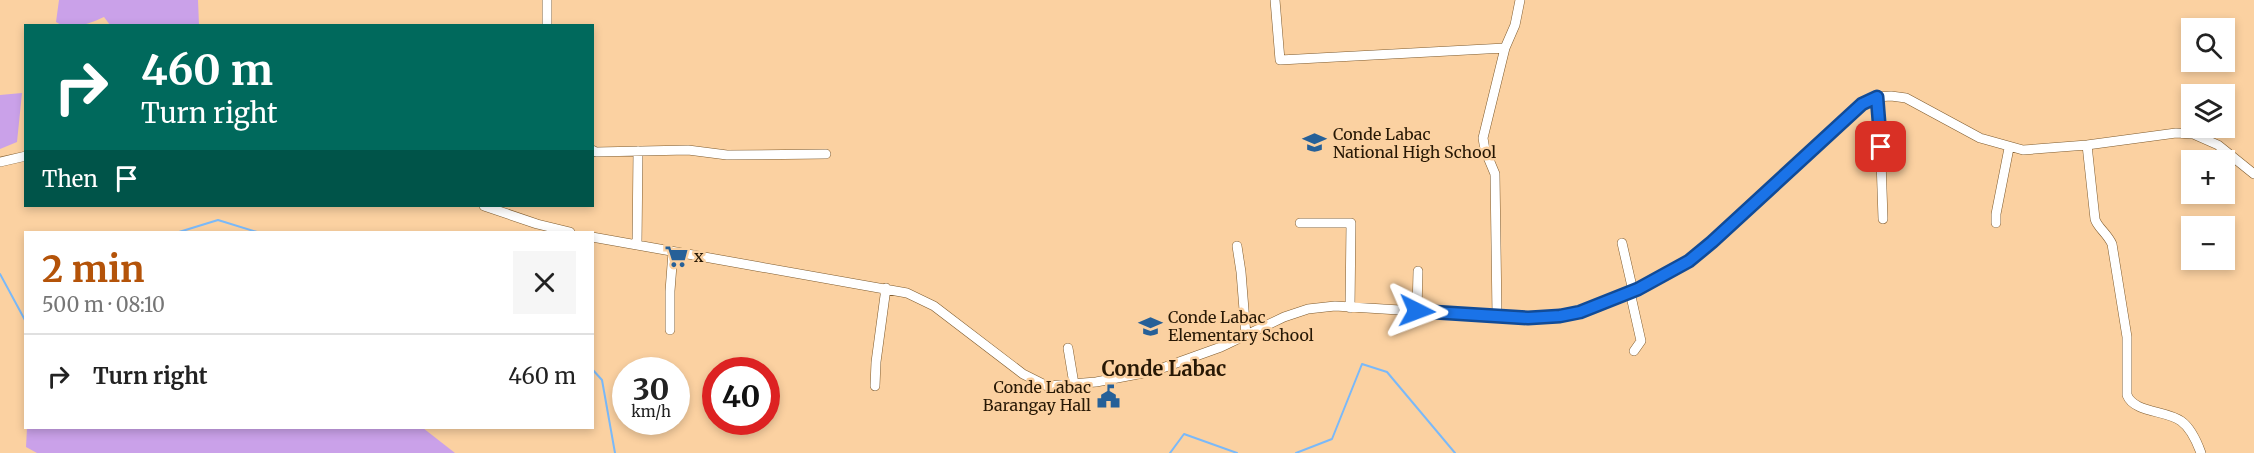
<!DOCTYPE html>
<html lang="en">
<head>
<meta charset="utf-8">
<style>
  body { margin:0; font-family:Merriweather,serif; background:#f6f6f6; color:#222; height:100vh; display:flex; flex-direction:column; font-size:22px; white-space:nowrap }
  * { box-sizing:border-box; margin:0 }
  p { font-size:20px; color:#767676 }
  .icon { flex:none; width:33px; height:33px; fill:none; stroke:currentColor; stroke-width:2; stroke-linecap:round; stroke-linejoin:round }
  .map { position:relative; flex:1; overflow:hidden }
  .panel { position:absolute; left:24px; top:231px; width:570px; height:198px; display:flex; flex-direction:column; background:#fff; border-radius:0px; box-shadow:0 3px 9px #0003 }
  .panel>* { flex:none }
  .top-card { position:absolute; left:24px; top:24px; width:570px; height:183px; border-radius:0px; box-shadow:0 3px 9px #0003; background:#00695c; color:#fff; overflow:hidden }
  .controls { position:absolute; left:2181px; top:18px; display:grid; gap:12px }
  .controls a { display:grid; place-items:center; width:54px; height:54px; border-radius:0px; background:#fff; box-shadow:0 3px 9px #0003; font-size:30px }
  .speed { position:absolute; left:612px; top:357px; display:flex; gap:12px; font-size:30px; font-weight:700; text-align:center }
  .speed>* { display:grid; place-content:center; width:78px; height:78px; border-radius:50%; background:#fff; box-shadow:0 3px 9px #0003; line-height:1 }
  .speed small { font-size:15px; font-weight:400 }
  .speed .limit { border:9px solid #d22; background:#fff; color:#111 }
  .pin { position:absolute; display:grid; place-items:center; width:51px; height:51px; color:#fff; margin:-26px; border-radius:12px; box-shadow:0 3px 9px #0006 }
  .me { position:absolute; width:66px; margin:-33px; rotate:93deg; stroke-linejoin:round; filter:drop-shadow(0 0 4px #0008) }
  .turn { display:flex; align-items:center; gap:21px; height:126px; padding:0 18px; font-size:27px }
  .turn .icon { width:78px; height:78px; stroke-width:2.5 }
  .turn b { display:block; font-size:42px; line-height:51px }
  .then { display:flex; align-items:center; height:57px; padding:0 18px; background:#0003; gap:12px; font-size:22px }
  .round { display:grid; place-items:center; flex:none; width:63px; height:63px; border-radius:0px; background:#f6f6f6 }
  .overview { display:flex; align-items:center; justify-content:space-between; height:102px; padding:0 18px }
  h1 { font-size:36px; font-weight:700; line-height:45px; color:#b45309 }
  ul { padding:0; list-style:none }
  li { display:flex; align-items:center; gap:18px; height:84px; padding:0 18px; border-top:2px solid #e0e0e0 }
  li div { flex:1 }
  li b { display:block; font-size:22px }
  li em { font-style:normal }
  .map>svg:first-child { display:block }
  .green { fill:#caa1e9 }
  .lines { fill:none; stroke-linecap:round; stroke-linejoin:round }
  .stream { stroke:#7ab9f9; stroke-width:2 }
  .minor-casing { stroke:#7f5b2d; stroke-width:10 }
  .minor { stroke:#fff; stroke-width:9 }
  .route-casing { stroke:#114b97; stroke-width:15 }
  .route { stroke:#1a73e8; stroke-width:10 }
  .labels { text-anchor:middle; stroke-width:5; stroke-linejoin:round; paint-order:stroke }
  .poi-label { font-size:16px; fill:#271805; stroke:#fbd1a1; text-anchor:start }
  .quarter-label { font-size:20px; font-weight:bold; fill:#271805; stroke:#fbd1a1 }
</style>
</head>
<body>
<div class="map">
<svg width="2254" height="453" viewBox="0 0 2254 453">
  <rect width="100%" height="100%" fill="#fbd1a1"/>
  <path class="green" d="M59 0H198L199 25H110L104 17C91 23 70 32 56 22Z
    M22 93 17 142 0 149V95Z
    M27 428H423L455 453H37L26 447Z"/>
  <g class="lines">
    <path class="stream" d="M179 232 218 220 257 232
      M0 274 26 322
      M592 369 602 380 615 453
      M1170 453 1184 434 1237 453
      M1296 453 1332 439 1362 364 1387 372 1455 453"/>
    <defs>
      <path id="minor" d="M547 0V26
        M1275 0 1280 60 1505 48
        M1877 97 1880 130 1883 219
        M2087 145 2095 219C2097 227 2107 233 2112 244L2127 337V395C2134 413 2166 410 2181 421 2191 428 2197 442 2201 453
        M592 150 596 152 688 150 727 155 826 154
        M0 162 26 156
        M484 206 537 224 570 232
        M1300 223H1351L1350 308
        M1996 223V214L2009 148
        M592 237 907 293 934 306 1023 374 1047 386 1096 382 1154 371 1221 347 1284 317 1308 309 1335 306 1528 318 1560 316 1580 312 1638 289 1689 261 1764 195 1862 104 1877 97 1891 96 1906 98 1980 138 2023 150 2087 145 2176 133 2193 134 2218 145 2254 174
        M1622 243 1633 291
        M637 245 638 151
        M1237 246 1241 272 1246 335
        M1630 292 1641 341 1634 351
        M1417 311 1418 271
        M1497 315 1495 174 1485 150 1483 138 1505 48 1515 25 1520 0
        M670 330V291L673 252
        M1068 348 1074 384
        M875 386 876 362 886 288"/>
    </defs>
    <use href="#minor" class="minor-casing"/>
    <use href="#minor" class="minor"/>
  </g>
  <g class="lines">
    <defs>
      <path id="route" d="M1417 311 1528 318 1560 316 1580 312 1638 289 1689 261 1712 242 1862 104 1877 97 1881 147"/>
    </defs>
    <use href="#route" class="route-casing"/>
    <use href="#route" class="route"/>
  </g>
  <defs>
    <symbol id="school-bare" viewBox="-9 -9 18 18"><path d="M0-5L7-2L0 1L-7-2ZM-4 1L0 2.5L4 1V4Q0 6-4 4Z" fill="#266098" stroke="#fbd1a1" stroke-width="2.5" paint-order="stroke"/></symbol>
    <symbol id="supermarket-bare" viewBox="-9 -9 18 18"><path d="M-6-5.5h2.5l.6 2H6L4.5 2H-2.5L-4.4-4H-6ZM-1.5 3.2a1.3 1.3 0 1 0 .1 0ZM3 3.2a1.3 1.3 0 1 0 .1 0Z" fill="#266098" stroke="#fbd1a1" stroke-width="2.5" paint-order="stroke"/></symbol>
    <symbol id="civic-bare" viewBox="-9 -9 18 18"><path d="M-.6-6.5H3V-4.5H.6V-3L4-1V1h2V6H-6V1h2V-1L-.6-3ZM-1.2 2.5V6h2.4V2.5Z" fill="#266098" stroke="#fbd1a1" stroke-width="2.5" paint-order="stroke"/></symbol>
  </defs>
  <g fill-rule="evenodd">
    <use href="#school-bare" x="1298" y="126" width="33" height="33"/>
    <use href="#supermarket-bare" x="660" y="240" width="33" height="33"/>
    <use href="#school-bare" x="1134" y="310" width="33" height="33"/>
    <use href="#civic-bare" x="1092" y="380" width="33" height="33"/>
  </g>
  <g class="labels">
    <g class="poi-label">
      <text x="1333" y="140">Conde Labac<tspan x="1333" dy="18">National High School</tspan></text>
      <text x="694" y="262">x</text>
      <text x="1168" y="323">Conde Labac<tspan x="1168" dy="18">Elementary School</tspan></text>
      <text x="1091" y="393" text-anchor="end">Conde Labac<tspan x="1091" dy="18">Barangay Hall</tspan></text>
    </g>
    <g class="quarter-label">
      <text x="1164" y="376">Conde Labac</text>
    </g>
  </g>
</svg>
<div class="controls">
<a><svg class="icon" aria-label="search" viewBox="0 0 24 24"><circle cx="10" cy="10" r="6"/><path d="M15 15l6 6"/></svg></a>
<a><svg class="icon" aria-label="layers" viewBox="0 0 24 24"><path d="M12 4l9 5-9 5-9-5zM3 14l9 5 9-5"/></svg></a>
<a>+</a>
<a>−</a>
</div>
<div class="speed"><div>30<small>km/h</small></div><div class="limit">40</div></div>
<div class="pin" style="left:1881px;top:147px;background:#d93025"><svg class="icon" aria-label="arrive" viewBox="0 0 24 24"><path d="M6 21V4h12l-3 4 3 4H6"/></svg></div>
<svg class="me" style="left:1417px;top:311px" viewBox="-20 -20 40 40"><path d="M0-17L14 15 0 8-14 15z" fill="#1a73e8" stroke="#fff" stroke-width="4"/></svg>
<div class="top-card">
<div class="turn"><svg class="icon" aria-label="right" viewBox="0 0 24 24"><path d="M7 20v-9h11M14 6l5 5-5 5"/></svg><div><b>460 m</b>Turn right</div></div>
<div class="then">Then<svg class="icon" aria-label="arrive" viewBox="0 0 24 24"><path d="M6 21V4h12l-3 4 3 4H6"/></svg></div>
</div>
<section class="panel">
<div class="overview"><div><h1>2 min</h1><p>500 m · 08:10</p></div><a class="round"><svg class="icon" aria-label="close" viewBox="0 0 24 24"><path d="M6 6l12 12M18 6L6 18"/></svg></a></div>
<ul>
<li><svg class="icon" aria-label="right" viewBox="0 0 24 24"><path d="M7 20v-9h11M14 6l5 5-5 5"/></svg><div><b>Turn right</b></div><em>460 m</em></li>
</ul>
</section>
</div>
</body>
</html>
